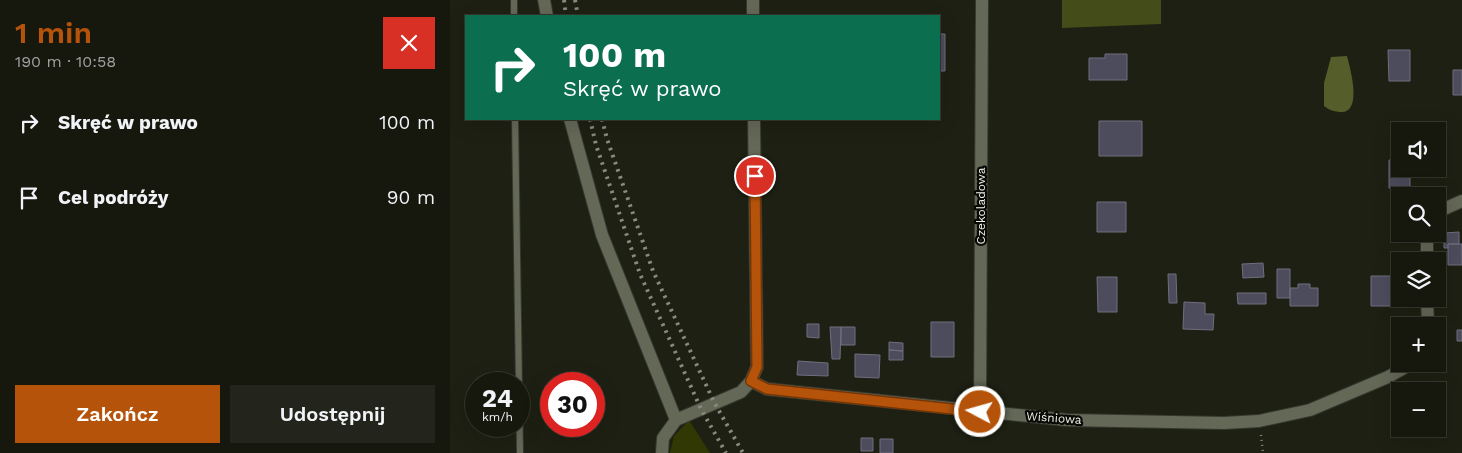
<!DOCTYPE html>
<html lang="pl">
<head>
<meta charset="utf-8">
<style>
  body { margin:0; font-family:"Work Sans",sans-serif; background:#23251c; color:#f1f3f6; height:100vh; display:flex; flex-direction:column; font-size:19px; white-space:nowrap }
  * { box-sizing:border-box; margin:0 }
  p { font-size:16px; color:#9ea09e }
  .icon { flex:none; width:28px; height:28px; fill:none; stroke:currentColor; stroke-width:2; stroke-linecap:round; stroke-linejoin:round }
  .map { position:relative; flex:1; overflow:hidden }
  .side { display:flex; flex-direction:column; background:#16180e; width:450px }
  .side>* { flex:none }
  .hud { position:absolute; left:15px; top:15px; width:475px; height:105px; border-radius:0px; box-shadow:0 5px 20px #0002,0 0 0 1px #35372e; background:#0b6e4f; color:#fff; overflow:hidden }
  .tools { position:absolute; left:941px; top:122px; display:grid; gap:10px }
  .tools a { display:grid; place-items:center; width:55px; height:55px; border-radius:0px; background:#16180e; box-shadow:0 5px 20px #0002,0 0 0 1px #35372e; font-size:25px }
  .speed { position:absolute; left:15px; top:372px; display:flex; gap:10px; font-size:25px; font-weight:700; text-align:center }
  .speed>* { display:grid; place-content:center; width:65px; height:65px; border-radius:50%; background:#16180e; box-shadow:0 5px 20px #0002,0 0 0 1px #35372e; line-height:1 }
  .speed small { font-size:12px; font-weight:400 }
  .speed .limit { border:8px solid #d22; background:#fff; color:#111 }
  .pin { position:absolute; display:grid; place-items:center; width:42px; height:42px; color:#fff; margin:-21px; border:2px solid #fff; border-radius:50%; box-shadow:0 1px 5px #0007 }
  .me { position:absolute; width:55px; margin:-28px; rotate:276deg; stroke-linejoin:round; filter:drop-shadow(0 0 4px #0008) }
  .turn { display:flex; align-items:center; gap:18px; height:105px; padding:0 15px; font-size:22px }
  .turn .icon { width:65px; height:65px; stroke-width:2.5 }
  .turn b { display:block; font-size:35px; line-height:42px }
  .round { display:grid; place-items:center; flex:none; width:52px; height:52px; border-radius:0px; background:#23251c }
  .overview { display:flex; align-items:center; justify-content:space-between; height:85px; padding:0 15px }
  h1 { font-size:30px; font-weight:600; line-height:38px; color:#b45309 }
  .cta { display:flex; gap:10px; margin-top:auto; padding:10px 15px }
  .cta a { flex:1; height:58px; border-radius:0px; background:#b45309; color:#fff; font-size:20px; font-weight:600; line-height:58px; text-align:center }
  .cta a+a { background:#23251c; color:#f1f3f6 }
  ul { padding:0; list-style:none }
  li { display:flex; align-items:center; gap:15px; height:75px; padding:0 15px }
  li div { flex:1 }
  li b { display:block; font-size:19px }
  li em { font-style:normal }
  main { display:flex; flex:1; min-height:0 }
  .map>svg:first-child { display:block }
  .green { fill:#313803 }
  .forest { fill:#444c1a }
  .water { fill:#555d2b }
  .building { fill:#4d4c5c; stroke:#706e7f }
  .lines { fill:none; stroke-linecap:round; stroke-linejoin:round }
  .lane-casing { stroke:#36382f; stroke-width:8 }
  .street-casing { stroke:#36382f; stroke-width:14 }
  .path { stroke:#84877b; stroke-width:2.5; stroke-dasharray:1 4; stroke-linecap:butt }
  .lane { stroke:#646857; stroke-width:6 }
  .street { stroke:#646857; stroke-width:12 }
  .rail { stroke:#888a7f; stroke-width:4; stroke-dasharray:2.5 5; stroke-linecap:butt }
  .route-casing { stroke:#753606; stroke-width:12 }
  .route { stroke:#b45309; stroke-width:9 }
  .labels { text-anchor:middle; stroke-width:4.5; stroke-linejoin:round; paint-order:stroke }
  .street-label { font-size:12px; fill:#eff1e7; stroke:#080904 }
</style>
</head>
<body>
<main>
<section class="side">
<div class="overview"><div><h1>1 min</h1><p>190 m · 10:58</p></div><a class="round" style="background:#d93025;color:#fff"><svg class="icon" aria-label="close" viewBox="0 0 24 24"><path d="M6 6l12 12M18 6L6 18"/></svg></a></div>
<ul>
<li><svg class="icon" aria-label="right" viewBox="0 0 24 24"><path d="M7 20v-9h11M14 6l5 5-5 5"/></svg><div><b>Skręć w prawo</b></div><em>100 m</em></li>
<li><svg class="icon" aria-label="arrive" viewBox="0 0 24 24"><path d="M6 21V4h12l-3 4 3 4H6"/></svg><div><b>Cel podróży</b></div><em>90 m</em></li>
</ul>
<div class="cta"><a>Zakończ</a><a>Udostępnij</a></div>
</section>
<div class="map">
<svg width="1012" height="453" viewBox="0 0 1012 453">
  <rect width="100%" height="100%" fill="#1d2012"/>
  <path class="green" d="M239 420 260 453H220L224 436Z"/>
  <path class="forest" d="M612 0H711V24L612 28Z"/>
  <path class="water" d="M897 56C900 68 914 115 889 112 883 111 879 110 874 106V83L881 57Z"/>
  <path class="building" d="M489 34H495V71H489Z
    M938 50H960V81H939Z
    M655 54H677V80H639V58H655Z
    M1003 70H1012V95H1003Z
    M649 121H692V156H649Z
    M939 160H950V169H960V188H939Z
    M647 202H676V232H647Z
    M1009 232V244H998V248H994V233Z
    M998 244H1012V265H998Z
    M813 263 814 277 793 278 792 264Z
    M827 269H840V298H827Z
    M718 274H726L727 303H719Z
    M921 276H942V306H921Z
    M647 277H667V312H648Z
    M848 284H860V288H868V306H840V288H848Z
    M787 293H816V304H788Z
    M734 302 755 303V314H764L763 330 733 329Z
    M481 322H504V357H481Z
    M357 324H369V338L357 337Z
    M380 327H391L390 359H382Z
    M391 327H405V345H391Z
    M1007 330H1012V341H1007Z
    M439 342 453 343V351L439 350Z
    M439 350 453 351V360H439Z
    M405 354 430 355 429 378 405 377Z
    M348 361 378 363V376L347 375Z
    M411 438H423V451H411Z
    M430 439H443V453H430Z"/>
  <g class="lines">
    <defs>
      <path id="lane" d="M64 0V16
        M65 119 70 453"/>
      <path id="street" d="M94 0 97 16
        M303 0V16
        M120 119 152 235 226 420
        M988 214 994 209 1012 201
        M977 261V234
        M977 299 978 326
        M301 381 317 389 617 420 774 423 809 421 860 410 938 377 961 364
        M530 412 532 0
        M212 453 213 438 226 420 291 392 301 381 307 367 304 119"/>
    </defs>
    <use href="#lane" class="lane-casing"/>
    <use href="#street" class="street-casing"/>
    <path class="path" d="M811 435 813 453"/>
    <use href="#lane" class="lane"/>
    <use href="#street" class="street"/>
    <path class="rail" d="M114 0 116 16
      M125 0 128 16
      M140 119 146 145 190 274 251 409 276 453
      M152 119 157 139 203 271 264 402 293 453"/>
  </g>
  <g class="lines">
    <defs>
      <path id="route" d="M305 176 307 367 301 381 317 389 530 412"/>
    </defs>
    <use href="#route" class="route-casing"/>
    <use href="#route" class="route"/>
  </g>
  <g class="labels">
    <g class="street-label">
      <text transform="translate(531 206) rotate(-90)" y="4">Czekoladowa</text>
      <text transform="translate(604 418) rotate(4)" y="4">Wiśniowa</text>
    </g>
  </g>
</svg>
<div class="tools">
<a><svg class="icon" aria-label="sound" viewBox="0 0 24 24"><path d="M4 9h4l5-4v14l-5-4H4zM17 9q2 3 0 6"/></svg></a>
<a><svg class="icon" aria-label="search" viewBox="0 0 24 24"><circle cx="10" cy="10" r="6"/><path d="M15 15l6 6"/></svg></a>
<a><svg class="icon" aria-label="layers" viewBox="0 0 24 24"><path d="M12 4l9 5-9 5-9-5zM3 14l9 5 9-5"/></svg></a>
<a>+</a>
<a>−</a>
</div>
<div class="speed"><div>24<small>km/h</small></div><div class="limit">30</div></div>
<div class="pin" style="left:305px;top:176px;background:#d93025"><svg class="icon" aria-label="arrive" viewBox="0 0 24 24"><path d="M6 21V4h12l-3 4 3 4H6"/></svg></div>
<svg class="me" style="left:530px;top:412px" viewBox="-20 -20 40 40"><circle r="17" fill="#b45309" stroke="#fff" stroke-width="3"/><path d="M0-11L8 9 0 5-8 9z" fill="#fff"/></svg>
<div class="hud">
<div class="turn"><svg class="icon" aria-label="right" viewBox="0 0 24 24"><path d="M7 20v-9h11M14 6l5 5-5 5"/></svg><div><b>100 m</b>Skręć w prawo</div></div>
</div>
</div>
</main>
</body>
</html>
